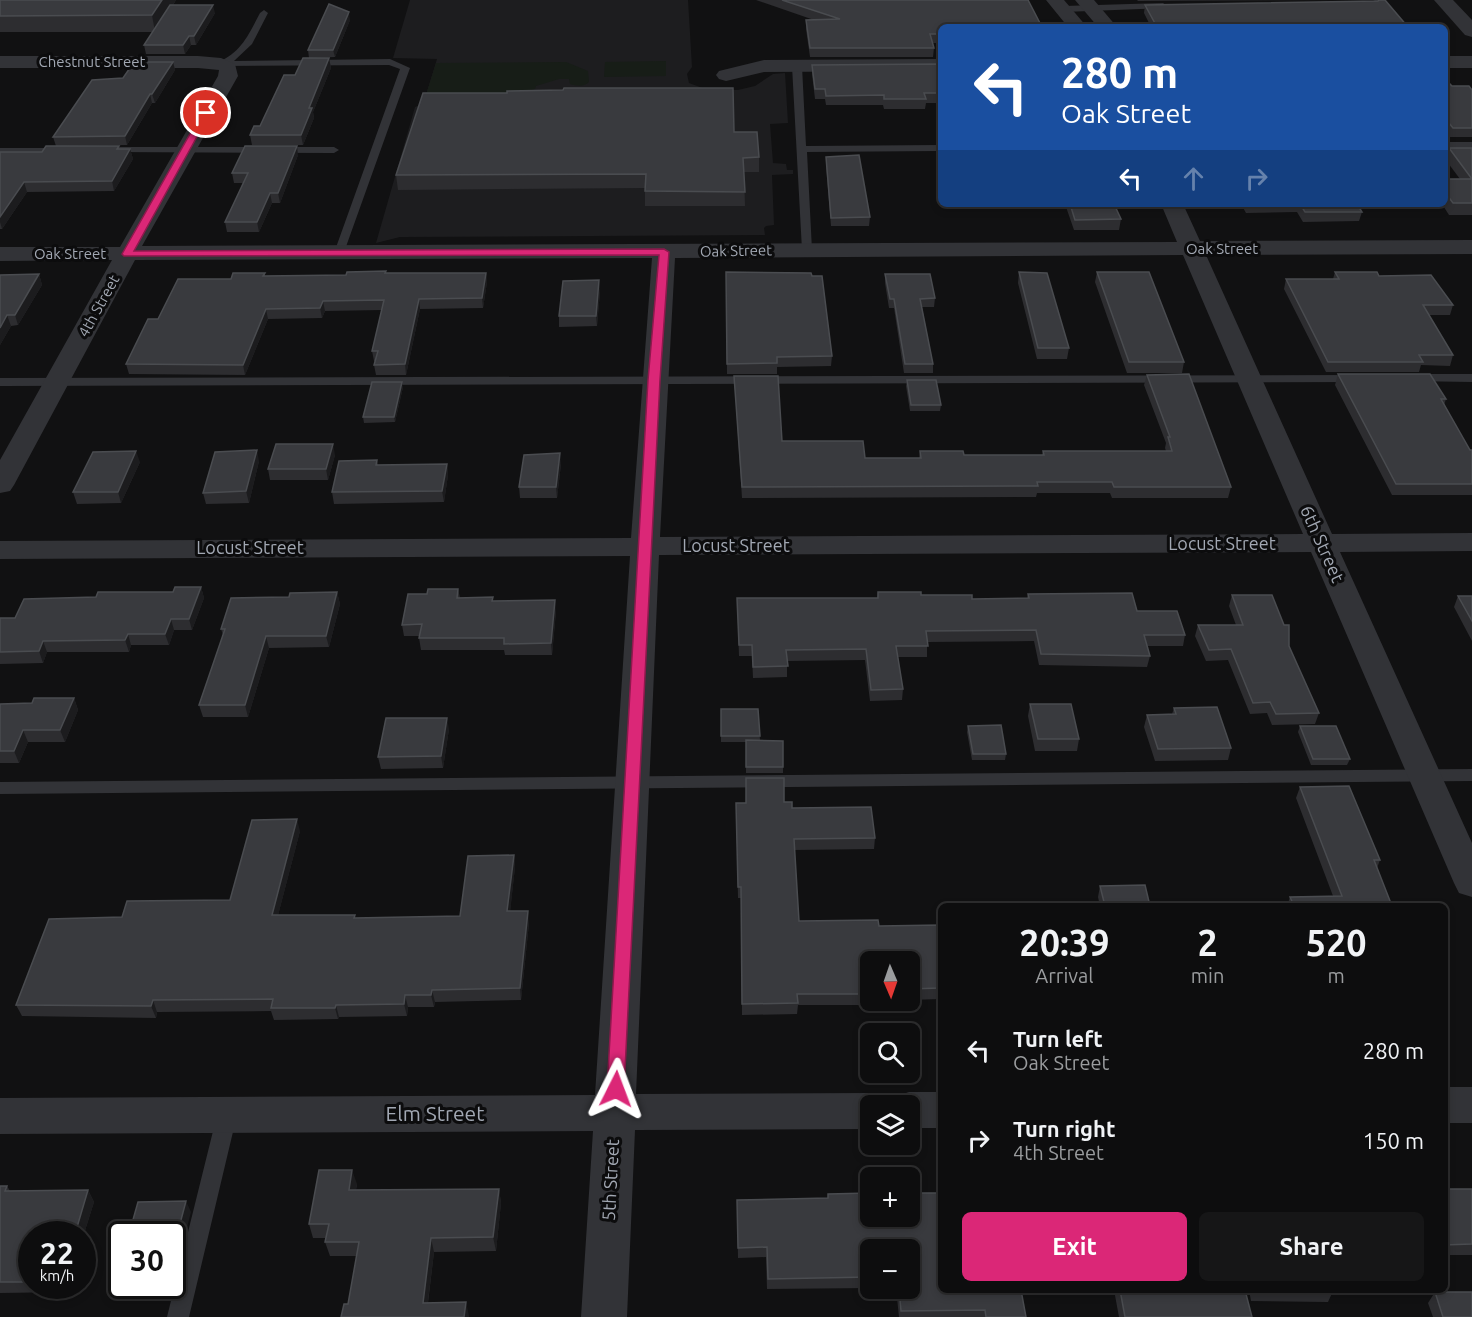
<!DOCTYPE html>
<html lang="en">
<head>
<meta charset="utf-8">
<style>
  body { margin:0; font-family:Ubuntu,sans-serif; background:#161617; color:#f1f3f6; height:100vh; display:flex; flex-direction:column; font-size:22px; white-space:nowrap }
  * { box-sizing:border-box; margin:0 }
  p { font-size:20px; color:#9a9c9e }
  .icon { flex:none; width:33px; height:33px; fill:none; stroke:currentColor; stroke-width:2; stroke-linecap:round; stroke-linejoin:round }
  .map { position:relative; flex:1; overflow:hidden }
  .details { position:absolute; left:938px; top:903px; width:510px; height:390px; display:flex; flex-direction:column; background:#0d0d0e; border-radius:9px; box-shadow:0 3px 9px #0003,0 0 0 2px #2d2d2e }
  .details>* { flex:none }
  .hud { position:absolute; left:938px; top:24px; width:510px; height:183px; border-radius:9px; box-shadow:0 3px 9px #0003,0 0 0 2px #2d2d2e; background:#1a4fa0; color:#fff; overflow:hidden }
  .needle { width:39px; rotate:178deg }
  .fabs { position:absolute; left:860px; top:951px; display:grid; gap:12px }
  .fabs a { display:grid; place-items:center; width:60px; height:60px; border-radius:9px; background:#0d0d0e; box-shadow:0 3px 9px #0003,0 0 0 2px #2d2d2e; font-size:30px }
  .speed { position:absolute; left:18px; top:1221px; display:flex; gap:12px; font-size:30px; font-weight:700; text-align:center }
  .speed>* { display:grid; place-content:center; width:78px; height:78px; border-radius:50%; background:#0d0d0e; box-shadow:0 3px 9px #0003,0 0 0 2px #2d2d2e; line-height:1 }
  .speed small { font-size:15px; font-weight:400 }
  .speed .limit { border:3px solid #111; border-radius:9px; background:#fff; color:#111 }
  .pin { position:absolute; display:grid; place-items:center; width:51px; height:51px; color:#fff; margin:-26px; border:3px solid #fff; border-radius:50%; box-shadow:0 2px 6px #0007 }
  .me { position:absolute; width:66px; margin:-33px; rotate:3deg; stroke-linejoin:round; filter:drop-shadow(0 0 4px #0008) }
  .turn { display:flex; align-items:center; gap:21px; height:126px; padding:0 24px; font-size:27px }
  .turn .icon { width:78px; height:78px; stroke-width:2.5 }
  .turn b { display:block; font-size:42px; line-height:51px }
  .lanes { display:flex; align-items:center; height:57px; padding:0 24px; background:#0003; justify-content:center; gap:30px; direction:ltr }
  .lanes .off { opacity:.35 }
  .eta { display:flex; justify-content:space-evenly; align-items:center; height:102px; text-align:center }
  .eta b { font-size:36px; font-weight:700; line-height:42px }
  .cta { display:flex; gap:12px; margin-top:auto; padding:12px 24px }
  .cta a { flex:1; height:69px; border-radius:9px; background:#db2777; color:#fff; font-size:24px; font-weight:700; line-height:69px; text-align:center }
  .cta a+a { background:#161617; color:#f1f3f6 }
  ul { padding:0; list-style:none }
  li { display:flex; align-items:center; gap:18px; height:90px; padding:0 24px }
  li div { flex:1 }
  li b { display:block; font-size:22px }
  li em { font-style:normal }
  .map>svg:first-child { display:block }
  .built { fill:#1d1d1f }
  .green { fill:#171d17 }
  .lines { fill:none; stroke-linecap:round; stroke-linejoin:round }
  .service { fill:#323337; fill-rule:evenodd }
  .minor { fill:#323337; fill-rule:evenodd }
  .tertiary { fill:#323337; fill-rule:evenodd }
  .wall { fill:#2d2d30 }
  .shaded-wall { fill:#1c1c1e }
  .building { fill:#393a3e; stroke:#4a4c50; stroke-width:1.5 }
  .route { fill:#db2777; stroke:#8e194d; stroke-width:1.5 }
  .labels { text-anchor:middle; stroke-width:6; stroke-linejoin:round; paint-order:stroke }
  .far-street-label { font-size:15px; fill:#a2a8b3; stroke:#0c0c0d }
  .street-label { font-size:18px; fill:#a2a8b3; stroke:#0c0c0d }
  .near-street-label { font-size:21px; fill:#a2a8b3; stroke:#0c0c0d }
</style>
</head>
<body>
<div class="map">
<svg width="1472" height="1317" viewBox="0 0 1472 1317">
  <rect width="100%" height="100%" fill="#111112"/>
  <path class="built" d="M410 0H688L692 67 687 74 689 83 708 90H738L755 86 773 74 785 73 788 123 770 124 773 163 786 164 787 170H793V174L772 175 774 225 766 226 764 228 765 235 400 237 376 243 415 107 420 105 425 98 437 59 393 58Z"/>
  <path class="green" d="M666 61V76L604 77 605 62Z
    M566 62 588 71 589 82C584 87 577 86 570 84L569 79H559L536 86 535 89 527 92 425 98 436 63Z"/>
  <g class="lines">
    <path class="service" d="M1163 3 1167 6 1166 8 1064 12 1060 9 1064 6Z
      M264 10 268 13 252 44 234 61 390 59 410 68 343 255 339 256 334 253 400 69 389 65 218 66V62C241 53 249 34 260 13Z
      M797 63 802 66 806 146 940 145V151L807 152 812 250 807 253 802 250 792 66Z
      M1444 142H1472V148H1444Z
      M112 147H334L339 150 334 153 109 152V148Z
      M0 148H64L69 151 64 154H0Z
      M1413 374H1472V382L1409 381V375Z
      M1356 375 1362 379 1360 382 0 386V378Z
      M1472 769V781L0 794V782Z
      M227 1106 234 1109 237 1115 189 1317H167L217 1115 220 1109Z"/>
    <path class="minor" d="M1046 0H1064L1087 27H1068Z
      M1075 0H1094L1117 27H1098Z
      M0 56H198L221 58 235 64 238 76 142 246 1177 242 1161 204H1183L1200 241 1472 240V254L1206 255 1332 534 1472 533V551L1340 552 1472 843V897L1459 893 1454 883 1311 552 659 555 636 1094 870 1093 885 1098 888 1106H870V1129L635 1130 627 1317H581L593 1131 0 1134V1098L595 1095 630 556 0 559V541L631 538 652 258 135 260 14 485 10 491 0 493V460L112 260 0 261V247H120L218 76 219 70 198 68H0ZM1183 255 1303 534 660 537 675 258Z
      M1444 56H1472V68H1444Z
      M940 59V71L764 72 726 81 719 79 716 75 719 71 764 60Z
      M1444 1087H1472V1123H1444Z
      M909 1092H940V1128H909V1106H891L894 1097Z"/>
    <path class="tertiary" d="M1434 0H1453L1472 20V37L1465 35Z"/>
  </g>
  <path class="wall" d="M0 0H176L173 5 215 13 196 45H191L185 54H146L144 45 153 32H0Z
    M756 0H1028L940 27V43H933L934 48 933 57H810L806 29V20H814Z
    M1137 0H1337L1138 1Z
    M1373 0H1385L1408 27H1151L1144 13 1145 5 1375 1Z
    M350 20 335 57 309 58 308 50Z
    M329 58 331 68 313 112 314 118 303 145H252L250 135 260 126 295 75Z
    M173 62 175 70 155 103H152L127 145 56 146 53 137 123 78Z
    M812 65 940 70V103H926L925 109H884L883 105H826L825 99H815L812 74Z
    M1444 78 1452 86 1472 90V137H1450L1444 130Z
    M734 132 759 157V172H744L745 206H645V188L398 190 396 175Z
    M1449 148H1472V215H1449L1442 204H1444V179H1460L1445 159Z
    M130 149 133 159 114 191 27 192 2 229H0V152H42Z
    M298 155 280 203H272L259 232H227L225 222 243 183H234L232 173Z
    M826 157 870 217 869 226H831L826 165Z
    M1065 204H1114L1121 219 1119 230H1074Z
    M1241 204H1357L1362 212 1359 221 1303 222 1297 212 1246 213Z
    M726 272 832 356 831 366 777 367V374H727Z
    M1019 272 1069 348 1067 359H1037L1018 283Z
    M1097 272 1184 362 1182 373H1127L1095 282Z
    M1335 272 1379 276 1453 305 1450 315H1429L1453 355 1450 366 1421 365 1419 372H1326L1284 289 1286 279H1333Z
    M265 273V276L346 275 386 273H486L487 282 483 308 420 309 406 375H376L374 365 375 361H374L372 351 382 310 325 311 322 318 268 319 245 375 129 374 126 364 158 319 231 279Z
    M39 274 42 285 18 325 11 326 0 345V275Z
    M885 274 935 298 934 307H922L933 364V373H904L894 308H889L885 283Z
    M600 291 597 326 559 327V316Z
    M1338 374 1446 399 1444 405 1470 450H1472V495H1392L1335 385Z
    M1147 375 1231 487 1228 498H1112L1110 493H1037L1036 497 742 498 734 376 782 441 865 458H919L920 451 964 455H1042L1043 451H1166L1165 448 1166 443 1144 385Z
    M907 380 941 405 940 411H910L906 386Z
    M403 387 395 422 364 423 363 417Z
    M335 455 328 480H270L268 469Z
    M377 460 378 465 447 464 448 475 444 502 334 504 332 492Z
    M259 461 249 503 206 504 203 493Z
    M140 462 121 503 77 504 73 492Z
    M561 464 557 498H520L519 487Z
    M201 587 204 598 192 630H174L169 645H131L129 652H47L43 663 0 664V618H15L96 597 173 592Z
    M458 589 460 598 493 597V601L556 611 552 655H505L504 650H421L419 638 420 636H404L402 625 427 594Z
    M337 592 340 604 329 647 269 648 248 717H203L199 705 223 635 221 629 289 597Z
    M878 592 972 599 1027 598 1028 594 1137 611 1185 635 1183 646H1147L1150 656 1147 667 1039 665 1034 641 927 642V657H898L903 689 902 700 870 701 865 660 787 661V677L753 678 752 656H739L737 598H877Z
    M1232 595 1289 646 1319 713 1315 724 1272 725 1267 713 1250 714 1228 660 1206 661 1195 636 1198 625H1236L1229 606Z
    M1458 596H1472V641L1454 607Z
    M74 698 78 710 65 742H28L19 763H0V704L32 703Z
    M1030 704 1079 739 1077 751H1035L1028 716Z
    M1174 708 1231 748 1228 760 1155 761 1144 727 1147 715 1172 714Z
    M721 709H758L760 740 783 741V773H746V742H721Z
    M968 726 1006 754 1005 760H972L967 732Z
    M1300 726 1350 759 1347 765H1311L1298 732Z
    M449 729 443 768 381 769 378 757Z
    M1300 787 1380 860 1377 868 1392 906H1287L1290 897 1333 896 1296 798Z
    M784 802 792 808 875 838 874 849 794 850 799 921 879 926 940 925V999L909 1000V962H870V1000H885L884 1005H798L797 1014 742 1015 741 898H738L736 803Z
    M300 831 278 915 356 918 460 916 514 855 515 867 510 911 529 923 521 1000 435 1002 434 1007H408L407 1016 339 1017 338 1019 274 1020 271 1011 157 1012 156 1018 22 1016 16 1005 122 917 230 900Z
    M1100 886 1150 906H1100L1098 897Z
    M357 1184 356 1190 499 1189 501 1203 496 1251 434 1252 428 1303 348 1304 357 1256H330L325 1242 326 1238H313L309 1224Z
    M0 1186H7L10 1191 88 1190 94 1202 82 1240V1234H32V1286H68L66 1292 0 1293Z
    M1444 1189H1472V1255H1444Z
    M828 1194 1026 1317H899L896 1288H909L870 1250V1288L767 1289 766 1257 738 1258 737 1200 828 1198Z
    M116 1281H122V1286H172L171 1290 122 1292Z
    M1114 1290H1245L1252 1317H1119Z
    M1249 1290H1333V1291L1328 1302 1251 1301Z
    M1435 1292 1472 1317H1433L1428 1303Z"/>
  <path class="shaded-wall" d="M162 0H176L155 32 152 15Z
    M213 5 215 13 196 45 194 36Z
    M349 12 350 20 335 57 333 50Z
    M189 36 191 45 185 54 183 45Z
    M329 58 331 68 313 112 314 118 303 145 301 135 309 108Z
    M173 62 175 70 155 103 152 94Z
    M150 94 152 103 127 145 125 136Z
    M297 146 298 155 280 203 278 193Z
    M130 149 133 159 114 191 112 181Z
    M24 182 27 192 2 229 0 222V217Z
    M270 193 272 203 259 232 257 222Z
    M486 273 487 282 483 308 482 298Z
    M39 274 42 285 18 325 15 315Z
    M599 280 600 291 597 326 596 316Z
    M419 299 420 309 406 375 405 364Z
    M323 301 325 311 322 318 320 308Z
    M266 309 268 319 245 375 243 365Z
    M7 315 11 326 0 345V328Z
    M402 382 403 387 395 422 394 417Z
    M333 444 335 455 328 480 326 469Z
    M257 450 259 461 249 503 246 491Z
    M136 451 140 462 121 503 118 492Z
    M560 453 561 464 557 498 556 487Z
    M447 464 448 475 444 502 442 491Z
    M201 587 204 598 192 630 189 619Z
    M337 592 340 604 329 647 326 636Z
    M555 600 556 611 552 655 551 643Z
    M171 619 174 630 169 645 165 634Z
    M128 634 131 645 129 652 125 640Z
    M266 636 269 648 248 717 245 705Z
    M43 641 47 652 43 663 39 651Z
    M74 698 78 710 65 742 60 730Z
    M447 718 449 729 443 768 441 756Z
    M23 730 28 742 19 763 14 751Z
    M297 819 300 831 275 927 272 915Z
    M514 855 515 867 509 923 507 911Z
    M528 911 529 923 521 1000 520 988Z
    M432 990 435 1002 434 1007 431 995Z
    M405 995 408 1007 407 1016 404 1004Z
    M153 1000 157 1012 156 1018 151 1006Z
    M336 1005 339 1017 338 1019 335 1008Z
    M352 1170 357 1184 353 1204 349 1190Z
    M499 1189 501 1203 496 1251 493 1237Z
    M88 1190 94 1202 82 1240V1234H75Z
    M186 1201 191 1212 172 1285V1254Z
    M431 1238 434 1252 426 1317 423 1303Z
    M63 1286H68L66 1292Z
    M466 1302 469 1316V1317H464Z"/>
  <path class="building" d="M0 0H162L152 15 0 16Z
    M782 0H1028L1042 27H940V34H930L934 48H810L806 20 840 19Z
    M1379 0H1385L1408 27H1157L1145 5 1378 1Z
    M329 4 349 12 333 50H308Z
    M170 5H213L194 36H189L183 45H144Z
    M303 58H329L309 108H312L301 135H250L254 126H260L284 75H295Z
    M134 62H173L152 94H150L125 136 53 137 92 80 123 78Z
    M939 64 940 70V93H924L926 99H884V95L826 96 825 89H815L812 65Z
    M1444 78 1452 86H1469L1472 90V128H1453L1444 117Z
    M564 88H733L734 132H757L759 157 743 158 745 192 645 191 646 174 396 175 423 93H507V91L563 90Z
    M46 146H119L117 149H130L112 181 24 182 0 217V152H42Z
    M245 146H297L278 193H270L257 222H225L248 173H232Z
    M1449 148H1472V203H1453L1444 191V179H1472Z
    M859 155 870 217 831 218 826 157Z
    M1070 204H1114L1121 219 1075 220Z
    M1300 204H1357L1362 212H1305Z
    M386 271 385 273H486L482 298 419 299 405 364 374 365 378 351H372L384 300 323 301 320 308 266 309 243 365 126 364 148 319H158L178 279H231L233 273H265L263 276 346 275 347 272Z
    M726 272 811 273 812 276H822L832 356 777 357V363L727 364Z
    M1019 272 1047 273 1069 348H1038Z
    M1097 272H1149L1184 362H1129Z
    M1335 272H1377L1379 276 1431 275 1453 305H1423L1453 355H1419L1423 362H1328L1286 279H1339Z
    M39 274 15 315H7L0 328V275Z
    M885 274H930L935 298 920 299 933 364H905L894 299H890Z
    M599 280 596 316H559L563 281Z
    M1189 374 1231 487H1114L1112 482H1037L1038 486 742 487 734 376H778L782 441H863L865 458H921L920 451H963L964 455H1044L1043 451H1172L1168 437H1170L1147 375Z
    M1338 374H1430L1446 399H1441L1470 450H1472V484H1396Z
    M907 380H936L941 405H911Z
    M372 382H402L394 417H363Z
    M276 444H333L326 469H268Z
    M257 450 246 491 203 493 215 452Z
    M136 451 118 492H73L93 452Z
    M560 453 556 487H519L524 455Z
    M377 460 376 465 447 464 442 491 332 492 339 461Z
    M175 587H201L189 619H171L165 634H128L125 640 43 641 39 651 0 652V618H15L24 599 96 597 98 592H173Z
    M428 589H458L457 598 493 597 492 601 555 600 551 643 504 644V638H419L422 624 402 625 408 594H427Z
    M337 592 326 636H266L245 705H199L225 629H221L231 598 289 597 290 593Z
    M878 592H921V595H972V599L1029 598 1028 594 1132 593 1137 611H1177L1185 635H1144L1150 656 1041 654 1036 630 926 631 928 646H896L903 689 871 690 866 649 786 650 788 666 753 667 752 645H739L737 598H878Z
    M1232 595H1272L1284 625H1289V646L1319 713 1276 714 1270 702 1253 703 1231 649 1209 650 1198 625H1243Z
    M1458 596H1472V621Z
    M34 698H74L60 730H23L14 751H0V704L32 703Z
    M1030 704H1071L1079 739H1038Z
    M1217 707 1231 748 1158 749 1147 715 1176 714 1174 708Z
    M721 709H758L760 736H721Z
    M386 718H447L441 756 378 757Z
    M1001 725 1006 754H973L968 726Z
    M1300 726H1336L1350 759H1313Z
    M746 740 783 741V767H746Z
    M746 778H784V802H792V808L871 807 875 838 794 839 799 921 878 920 879 926 940 925V988L909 989V962H870V994H797L798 1003 742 1004 741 887H738L736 803H746Z
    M1349 786 1380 860H1374L1392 906H1294L1290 897 1342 896 1300 787Z
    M297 819 272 915H355L354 918 460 916 468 856 514 855 507 911H528L520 988 432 990 431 995H405L404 1004 336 1005 335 1008H271L273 999 153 1000 151 1006 16 1005 49 919 122 917 127 901 230 900 252 820Z
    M1145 885 1150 906H1105L1100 886Z
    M319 1170H352L349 1190 499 1189 493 1237 431 1238 423 1303 466 1302 464 1317H341L344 1304H348L359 1242H325L329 1224H309Z
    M0 1186H7L5 1191 88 1190 75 1234H32V1282H0Z
    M1444 1189H1472V1244L1444 1245Z
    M870 1193V1216H909V1193H940V1290H1021L1026 1317H986L985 1310 901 1311 899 1288H909V1250H870V1277L768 1279 767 1247 738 1248 737 1200 828 1198V1194Z
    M186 1201 172 1254V1234H129L138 1202Z
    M122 1262V1281H116Z
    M1120 1290H1245L1252 1317H1125Z
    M1256 1290H1333V1291H1256Z
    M1435 1292H1472V1317H1443Z"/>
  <path class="route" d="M203 111 210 113 134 251 664 249 669 252 660 380 624 1089 622 1095 616 1097 609 1095 607 1089 648 380 659 255 124 256 122 254Z"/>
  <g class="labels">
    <g class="far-street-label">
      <text x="92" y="67">Chestnut Street</text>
      <text x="1222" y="254">Oak Street</text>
      <text transform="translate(736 251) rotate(-1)" y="5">Oak Street</text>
      <text x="70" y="259">Oak Street</text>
      <text transform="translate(99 306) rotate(-61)" y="5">4th Street</text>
    </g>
    <g class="street-label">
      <text x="1222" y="550">Locust Street</text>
      <text transform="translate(1322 544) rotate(66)" y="6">6th Street</text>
      <text x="736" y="552">Locust Street</text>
      <text x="250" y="554">Locust Street</text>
      <text transform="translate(611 1180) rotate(-87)" y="6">5th Street</text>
    </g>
    <g class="near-street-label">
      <text x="435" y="1121">Elm Street</text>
    </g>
  </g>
</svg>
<div class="fabs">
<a><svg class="needle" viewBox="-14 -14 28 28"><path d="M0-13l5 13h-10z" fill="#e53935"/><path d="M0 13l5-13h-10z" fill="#9a9c9e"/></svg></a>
<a><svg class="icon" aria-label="search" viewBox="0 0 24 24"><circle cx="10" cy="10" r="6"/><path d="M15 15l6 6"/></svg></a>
<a><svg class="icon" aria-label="layers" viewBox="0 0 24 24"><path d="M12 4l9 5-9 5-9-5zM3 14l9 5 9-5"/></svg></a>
<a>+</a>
<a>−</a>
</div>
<div class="speed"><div>22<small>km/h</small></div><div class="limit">30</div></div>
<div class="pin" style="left:206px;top:113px;background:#d93025"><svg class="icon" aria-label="arrive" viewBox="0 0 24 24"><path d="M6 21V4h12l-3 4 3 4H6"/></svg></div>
<svg class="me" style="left:616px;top:1089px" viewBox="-20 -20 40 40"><path d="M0-17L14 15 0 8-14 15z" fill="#db2777" stroke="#fff" stroke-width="4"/></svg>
<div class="hud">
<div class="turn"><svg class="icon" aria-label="left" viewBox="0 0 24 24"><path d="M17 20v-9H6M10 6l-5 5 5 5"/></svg><div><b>280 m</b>Oak Street</div></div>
<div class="lanes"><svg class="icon" aria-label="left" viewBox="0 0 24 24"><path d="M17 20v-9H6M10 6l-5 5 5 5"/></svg><svg class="icon off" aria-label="ahead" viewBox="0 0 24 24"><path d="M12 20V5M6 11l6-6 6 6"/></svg><svg class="icon off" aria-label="right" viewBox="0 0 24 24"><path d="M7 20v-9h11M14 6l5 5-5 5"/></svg></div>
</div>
<section class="details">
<div class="eta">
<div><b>20:39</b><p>Arrival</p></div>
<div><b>2</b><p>min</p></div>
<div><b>520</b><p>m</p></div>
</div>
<ul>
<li><svg class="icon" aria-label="left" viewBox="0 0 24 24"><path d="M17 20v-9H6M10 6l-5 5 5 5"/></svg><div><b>Turn left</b><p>Oak Street</p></div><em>280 m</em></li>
<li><svg class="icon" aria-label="right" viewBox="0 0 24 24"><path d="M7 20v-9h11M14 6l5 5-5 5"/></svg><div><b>Turn right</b><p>4th Street</p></div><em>150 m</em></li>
</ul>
<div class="cta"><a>Exit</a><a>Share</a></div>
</section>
</div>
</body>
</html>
